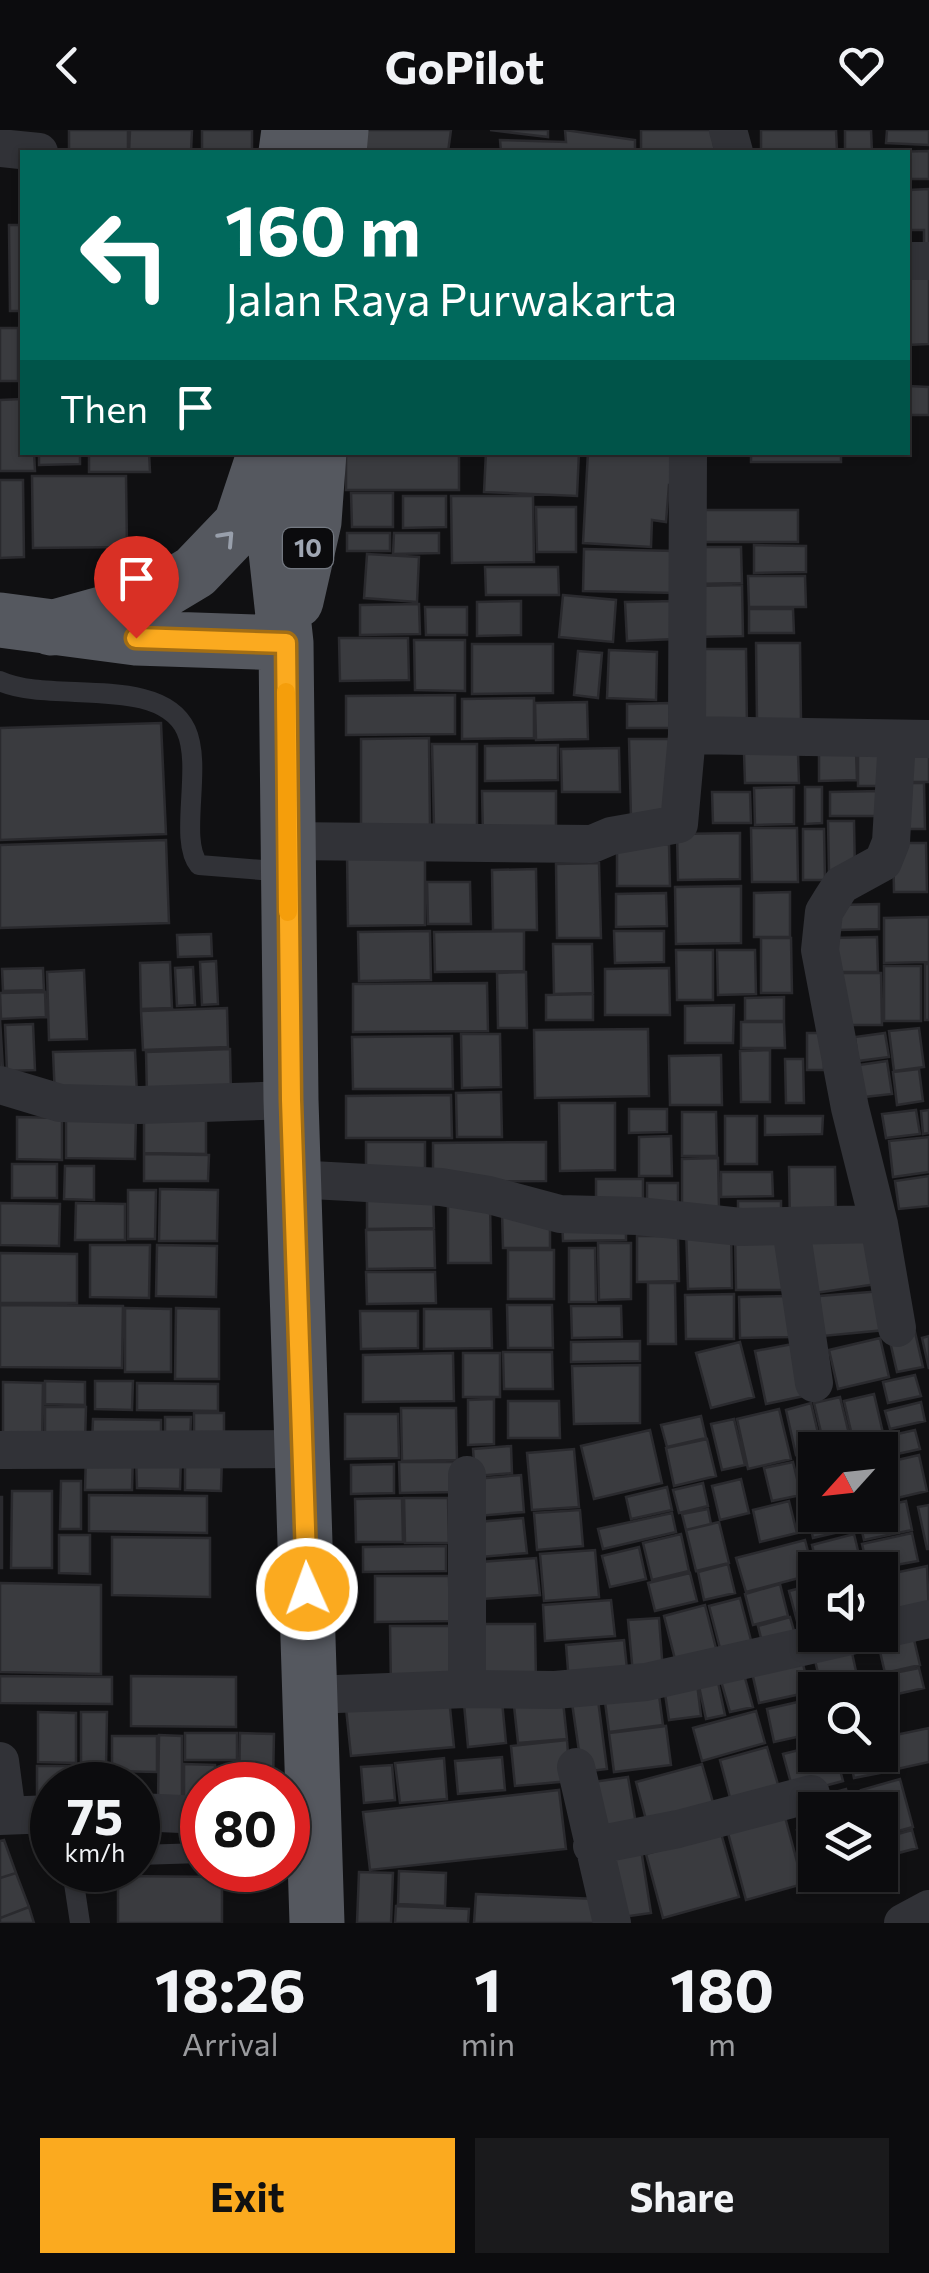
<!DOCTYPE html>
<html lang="en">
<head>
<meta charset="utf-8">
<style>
  body { margin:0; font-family:Commissioner,sans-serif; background:#1a1a1c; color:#f1f3f6; height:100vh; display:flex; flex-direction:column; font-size:38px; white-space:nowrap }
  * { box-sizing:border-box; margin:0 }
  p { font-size:32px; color:#9a9b9e }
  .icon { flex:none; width:55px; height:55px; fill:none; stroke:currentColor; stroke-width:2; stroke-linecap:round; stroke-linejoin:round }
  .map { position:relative; height:1793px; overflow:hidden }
  .sheet { display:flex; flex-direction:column; background:#0c0c0e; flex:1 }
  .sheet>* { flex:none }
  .banner { position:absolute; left:20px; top:20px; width:890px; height:305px; border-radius:0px; box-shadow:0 2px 8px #0004,0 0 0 2px #2c2c2e; background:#00695c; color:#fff; overflow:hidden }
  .needle { width:65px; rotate:243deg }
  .tools { position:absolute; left:798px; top:1302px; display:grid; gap:20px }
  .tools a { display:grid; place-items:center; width:100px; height:100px; border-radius:0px; background:#0c0c0e; box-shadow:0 2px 8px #0004,0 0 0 2px #2c2c2e; font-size:50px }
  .speed { position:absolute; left:30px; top:1632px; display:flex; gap:20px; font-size:50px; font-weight:700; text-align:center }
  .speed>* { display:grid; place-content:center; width:130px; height:130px; border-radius:50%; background:#0c0c0e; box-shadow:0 2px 8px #0004,0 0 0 2px #2c2c2e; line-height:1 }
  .speed small { font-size:25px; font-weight:400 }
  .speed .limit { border:15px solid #d22; background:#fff; color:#111 }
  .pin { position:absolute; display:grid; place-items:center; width:85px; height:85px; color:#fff; margin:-102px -42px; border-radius:50% 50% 50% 0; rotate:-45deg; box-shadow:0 0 10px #0007 }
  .pin .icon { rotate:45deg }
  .me { position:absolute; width:110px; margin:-55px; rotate:358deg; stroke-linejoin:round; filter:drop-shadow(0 0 8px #0008) }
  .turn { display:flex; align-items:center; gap:35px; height:210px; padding:0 40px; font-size:45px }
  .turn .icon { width:130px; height:130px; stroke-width:2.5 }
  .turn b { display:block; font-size:70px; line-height:85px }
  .then { display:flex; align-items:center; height:95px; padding:0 40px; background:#0003; gap:20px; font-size:38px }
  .eta { display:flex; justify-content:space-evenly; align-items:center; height:170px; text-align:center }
  .eta b { font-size:60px; font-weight:700; line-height:70px }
  .cta { display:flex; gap:20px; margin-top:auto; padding:20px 40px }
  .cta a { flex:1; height:115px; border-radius:0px; background:#fbaa1f; color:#111; font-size:40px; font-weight:700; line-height:115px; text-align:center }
  .cta a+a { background:#1a1a1c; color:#f1f3f6 }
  header { display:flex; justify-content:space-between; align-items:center; height:130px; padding:0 40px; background:#0c0c0e; font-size:45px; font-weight:700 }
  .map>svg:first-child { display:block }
  .building { fill:#3a3b3f; stroke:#2a2a2e; stroke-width:2.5 }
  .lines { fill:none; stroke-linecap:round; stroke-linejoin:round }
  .service { stroke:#313237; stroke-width:20 }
  .minor { stroke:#313237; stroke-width:38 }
  .trunk { stroke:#55585f; stroke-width:55 }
  .oneway { stroke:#989fab }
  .route-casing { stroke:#a36e14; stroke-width:25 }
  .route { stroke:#fbaa1f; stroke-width:18 }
  .slow { stroke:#f59e0b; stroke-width:18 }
  .labels { text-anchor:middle; stroke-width:9; stroke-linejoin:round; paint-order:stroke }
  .shield { fill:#0b0b0d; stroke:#737881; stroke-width:2.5 }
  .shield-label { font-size:25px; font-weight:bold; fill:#a0a7b3 }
</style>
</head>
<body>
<header><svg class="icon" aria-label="back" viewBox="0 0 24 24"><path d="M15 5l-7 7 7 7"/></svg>GoPilot<svg class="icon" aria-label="heart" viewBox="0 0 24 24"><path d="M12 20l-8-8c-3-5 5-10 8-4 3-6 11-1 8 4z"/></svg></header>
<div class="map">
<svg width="929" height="1793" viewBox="0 0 929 1793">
  <rect width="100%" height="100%" fill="#101012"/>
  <path class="building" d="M69 0H128V22H69Z
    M130 0H192L191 22H129Z
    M202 0H252V22H202Z
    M366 0H451L448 22H363Z
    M490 0H548V7Z
    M565 0 635 10V22H501L500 10 566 12Z
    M641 0H712L715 22H641Z
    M761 0H836L837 21H761Z
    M845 0H871L872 22H845Z
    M887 0H929V15L886 13Z
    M929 21V49H908V22H885Z
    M929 59V120H924V100H908V60Z
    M9 95H22V181H10Z
    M929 143V214L908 215V144Z
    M0 198H18V251H0Z
    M908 256 929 257V285H908Z
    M22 269V322H34L35 341H0V270Z
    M39 322H80V334L39 335Z
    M89 322H149L150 342H89Z
    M346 322H459V360H346Z
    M486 322H579L577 366 484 362Z
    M588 322H684L682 356 669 355 666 392 652 390 651 417 583 413Z
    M751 322H841V332H751Z
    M32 346H126L127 417 33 418Z
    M0 350H23L24 427 0 428Z
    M351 363H393V397H352Z
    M403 366H446V397L403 398Z
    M451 366H533L534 432 452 433Z
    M536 377H576V422H537Z
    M695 380H798V412H695Z
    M347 403H390V421H347Z
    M394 403H439V423L393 424Z
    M754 415 806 416V442L754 443Z
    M693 417H741L742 453 694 454Z
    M584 419 676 421 675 463 583 461Z
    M367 424 419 427 417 472 364 468Z
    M485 437H558L559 465H486Z
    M748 446H805L806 477H749Z
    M742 455 743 506 695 507V456Z
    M563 465 616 470 613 512 559 507Z
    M521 471V505L477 506V472Z
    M675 471 676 509 627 511 625 472Z
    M419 474 420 504 360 505V475Z
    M425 477H467V505H426Z
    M749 479H793L794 503H749Z
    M339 508H408L409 550 340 551Z
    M414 510H465V561L415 560Z
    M756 513H800L801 592 757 593Z
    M472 514H553V563L472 564Z
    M696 519H746L747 598H697Z
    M609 520 657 522 656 570 607 568Z
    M578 521 602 523 598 568 574 565Z
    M455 565V604L346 605V566Z
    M534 568V608L462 609V569Z
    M587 572 588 609 536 610 535 573Z
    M670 573V598H627V574Z
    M161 593 166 704 0 710V598Z
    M429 608 430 697 361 698V609Z
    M629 609H672L673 687 631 688Z
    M432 614H477V697H434Z
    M558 615V650L485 651V616Z
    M619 618 620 662H562L561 619Z
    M883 618 884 656H858V619Z
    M819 620H856L857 650 819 651Z
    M929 620V652H901L900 621Z
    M744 623H798L799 653H745Z
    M902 653H924L925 699H902Z
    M794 657V694L755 695 754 658Z
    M805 657H822V693L805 694Z
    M482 661H556V704L483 705Z
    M880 661 881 686H830V662Z
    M712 662H750L751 693H713Z
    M828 691H854L855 743H829Z
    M751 698H797L798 752H752Z
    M803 699H824L825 750H803Z
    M740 703V749L678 750 677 704Z
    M166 710 169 793 0 798V715Z
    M893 713H926L927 762H894Z
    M669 714 670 756H617V715Z
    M347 724H425V795L348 796Z
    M599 733 601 808H557L556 734Z
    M536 739 537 800H493L492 740Z
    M427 752H470L471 794H428Z
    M741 756V813L676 814 675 757Z
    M790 762V807H754V763Z
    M666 763 667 796 616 797V764Z
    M879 774V799L839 800V775Z
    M929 787V832L884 833V788Z
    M430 801 431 850 359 851 358 802Z
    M524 801V841L435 842 434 802Z
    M614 801H664V832L615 833Z
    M211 804 212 826 178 827 177 805Z
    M877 807 878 842H831V808Z
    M761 808H791L792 863H761Z
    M553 814H592L593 863 554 864Z
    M676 820H713V870H677Z
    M717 820H755L756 864 718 865Z
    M216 831 218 874 202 875 200 832Z
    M170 832 172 878 141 879 140 833Z
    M925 834H929V890H925Z
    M884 836H921V891H884Z
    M193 837 195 875 177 876 175 838Z
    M43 838 44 860 3 861 2 839Z
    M669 838 670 885H605V839Z
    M84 840 87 909 49 910 47 842Z
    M526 842 527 898H498L497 843Z
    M836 843H881L882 895H837Z
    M487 853 488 901 353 902V854Z
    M45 862 46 887 1 889 0 863Z
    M593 864V890H546V865Z
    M784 867V891H745V868Z
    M734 875 733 913H685V876Z
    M227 878 228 917 143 920 141 881Z
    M0 889 3 939 0 940Z
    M741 892H784L785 918H741Z
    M33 894 35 940 7 941 5 895Z
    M919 898 924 937 894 941 889 901Z
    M648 899 649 966 535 968 534 900Z
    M807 903H824V940H807Z
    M885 903 889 927 858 931 855 907Z
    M461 904H500L501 957 462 958Z
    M452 906 453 959H353L352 907Z
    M230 919 231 964 147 967 146 922Z
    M135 920 137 965 55 968 53 922Z
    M770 920V972H741L740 921Z
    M721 925 722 975H670L669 926Z
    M785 929H803L804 973H786Z
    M887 931 892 964 855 968 852 936Z
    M919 939 923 971 897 975 893 942Z
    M501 962 502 1007H457L456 963Z
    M451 965 452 1008H346V966Z
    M559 973H615V1040L560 1041Z
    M629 979H667V1002L629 1003Z
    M916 980 920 1004 886 1008 882 984Z
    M929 980V1003L923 1004 921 981Z
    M682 982H716L717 1026H682Z
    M144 985 206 986V1024L144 1023Z
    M66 986 136 987 135 1029 66 1028Z
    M725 986H757V1034H725Z
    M765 986H823L822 1004 765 1005Z
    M17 987 62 988V1030L17 1029Z
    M671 1006 672 1046H639V1007Z
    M929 1007V1042L893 1047 889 1011Z
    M366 1012H425V1049L366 1050Z
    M546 1012V1051L433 1052V1013Z
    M144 1024 209 1025 208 1051H144Z
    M718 1028 719 1079H682V1029Z
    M12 1034H57V1068H12Z
    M65 1036H94V1070L64 1069Z
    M789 1037H835L836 1095H790Z
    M721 1042H772L773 1066 721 1067Z
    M929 1046V1076L899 1079 895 1051Z
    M596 1049H643V1080L596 1081Z
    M647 1053H678V1079L647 1080Z
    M160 1059 218 1060 217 1111H159Z
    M128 1060H156L155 1109H128Z
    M367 1061H433L434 1098 367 1099Z
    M448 1070H490L491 1133H448Z
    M738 1071H781V1092H738Z
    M0 1073 60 1074 59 1116 0 1115Z
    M76 1073 125 1074V1110H75Z
    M502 1082H550V1118H503Z
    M626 1088V1110L563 1111 562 1089Z
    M731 1097 732 1158 688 1159 686 1098Z
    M434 1099 435 1138 367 1139 366 1100Z
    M870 1100 877 1154 808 1164 800 1109Z
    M786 1101V1160H736L735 1102Z
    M637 1106H678L679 1151 637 1152Z
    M598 1113H631V1169L599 1170Z
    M90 1115H150L149 1168 90 1167Z
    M157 1115 217 1116 216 1167 156 1166Z
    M569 1118H595L596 1172H569Z
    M508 1120H554V1169H508Z
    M0 1123 77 1124V1173H0Z
    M366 1142H435L436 1173 367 1174Z
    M648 1153H675L676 1214H648Z
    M882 1161 885 1200 823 1206 819 1166Z
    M734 1164V1209H686L685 1165Z
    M791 1166 792 1207 740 1208 739 1167Z
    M0 1175 123 1176 122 1238 0 1237Z
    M507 1175H552L553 1218H508Z
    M571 1176H621L622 1207 572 1208Z
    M125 1178 171 1179V1242H125Z
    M176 1178 219 1179V1249H175Z
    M424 1179H491L492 1218 424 1219Z
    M360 1181H418V1218L361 1219Z
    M915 1202 923 1237 897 1242 889 1207Z
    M929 1206V1239L922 1208Z
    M880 1208 889 1247 838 1259 829 1220Z
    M640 1211V1231L571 1232V1212Z
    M740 1212 754 1267 711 1278 696 1223Z
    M798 1213 809 1265 766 1274 755 1221Z
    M503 1222H552L553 1259H504Z
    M453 1223 454 1271 363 1272V1225Z
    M463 1223H500V1267H463Z
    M640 1235V1293L574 1294 572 1236Z
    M915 1245 921 1266 888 1273 883 1252Z
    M45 1251 85 1252V1275L45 1274Z
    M95 1251H133L132 1280 95 1279Z
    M3 1252 43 1253 42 1314H3Z
    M137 1253 218 1254V1281L137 1280Z
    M874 1264 883 1303 853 1310 844 1271Z
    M840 1267 850 1308 824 1315 814 1273Z
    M494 1269V1314L468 1315V1270Z
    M508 1271H559L560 1308H508Z
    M921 1272 925 1291 890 1299 885 1281Z
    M811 1273 822 1320 796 1325 786 1280Z
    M45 1277H86L85 1313 45 1312Z
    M401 1278H456L457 1330 402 1331Z
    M779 1279 791 1329 748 1339 737 1289Z
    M194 1283H224V1316H194Z
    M345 1284H398L399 1328 345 1329Z
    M701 1286 706 1308 667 1317 661 1295Z
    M165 1287H191L190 1312H165Z
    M93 1289 161 1290V1315L92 1314Z
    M734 1289 745 1335 722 1340 711 1294Z
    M650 1300 662 1353 594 1369 581 1316Z
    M915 1300 920 1319 888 1326 884 1307Z
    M707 1309 716 1346 674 1356 666 1318Z
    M880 1310 885 1332 880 1333V1320H851L850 1317Z
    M511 1316 512 1343 475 1346 473 1319Z
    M574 1319 579 1377 532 1380 527 1323Z
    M86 1324 133 1325 132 1360H85Z
    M919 1325 927 1361 880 1372V1334Z
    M136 1326H181L180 1359 137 1358Z
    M185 1327 222 1328 221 1361 185 1360Z
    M815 1329V1356L810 1357 803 1332Z
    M399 1332H456L457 1362 400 1363Z
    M793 1332 801 1365 772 1371 764 1338Z
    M394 1334V1363L351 1364V1335Z
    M521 1345 524 1382 477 1386 474 1349Z
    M741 1349 749 1383 720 1390 712 1356Z
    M61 1351H81V1399H60Z
    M703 1353 708 1376 679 1383 673 1360Z
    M667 1357 672 1380 631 1389 626 1367Z
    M12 1361H52V1438H11Z
    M89 1365 207 1366V1403L89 1401Z
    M0 1367H2V1438H0Z
    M402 1368 403 1412H356L355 1369Z
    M404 1368H448L449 1413H405Z
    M789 1371 797 1403 760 1412 753 1380Z
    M906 1371 912 1400 864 1410 858 1385H880V1377Z
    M929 1375V1419H927L918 1377Z
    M708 1379 711 1394 686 1400 682 1384Z
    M580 1380 583 1416 537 1420 534 1383Z
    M672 1383 676 1402 603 1419 598 1399Z
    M832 1385H848L852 1399 813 1408 809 1390Z
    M523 1388 527 1423 480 1427 477 1392Z
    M719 1392 729 1433 696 1441 686 1400Z
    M912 1403 918 1431 868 1440 862 1414Z
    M681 1404 689 1441 652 1450 643 1413Z
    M854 1404 861 1433 833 1440H818L812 1415Z
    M59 1405H90V1444L59 1443Z
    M112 1407 210 1408V1467L112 1465Z
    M805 1410 814 1444 746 1462 736 1428Z
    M446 1416V1441L363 1442V1417Z
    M639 1417 646 1449 610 1457 602 1426Z
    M595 1420 599 1467 544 1471 540 1424Z
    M536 1428 540 1465 483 1469 480 1432Z
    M728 1434 735 1463 704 1470 698 1442Z
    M927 1436 929 1486 880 1485V1446Z
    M690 1443 697 1471 655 1481 648 1453Z
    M375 1446H449L450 1491 375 1492Z
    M0 1453 101 1455V1544L0 1542Z
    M780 1454 788 1486 753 1495 745 1464Z
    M812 1455 815 1505 802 1510 789 1461Z
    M740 1468 753 1518 722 1526 709 1476Z
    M611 1470 615 1506 545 1511 543 1475Z
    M705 1475 718 1526 677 1537 664 1486Z
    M790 1487 797 1511 764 1520 758 1496Z
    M659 1488 663 1542 633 1544 628 1490Z
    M473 1494H535L536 1550 473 1551Z
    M390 1496H455V1556L391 1557Z
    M912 1501 920 1535 885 1543 877 1509Z
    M624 1510 628 1549 569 1553 566 1515Z
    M851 1518 860 1560H822L814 1526Z
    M801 1526 810 1562 759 1573 751 1538Z
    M742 1537 753 1577 730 1582 719 1544Z
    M919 1538 924 1558 893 1565 889 1544Z
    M716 1543 725 1585 706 1589 697 1547Z
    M0 1546 112 1547V1574L0 1573Z
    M131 1546 236 1547V1597L131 1596Z
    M697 1553 701 1586 669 1590 664 1557Z
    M885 1555 893 1593 880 1596V1560L870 1558Z
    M659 1565 663 1595 609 1602 605 1572Z
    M449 1568 454 1617 351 1626 346 1578Z
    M815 1568V1603L774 1612 767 1579Z
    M598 1570 607 1639 582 1642 572 1573Z
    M502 1571 506 1613 468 1617 464 1574Z
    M563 1571 567 1609 518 1613 514 1576Z
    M756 1581 765 1613 702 1631 693 1598Z
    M38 1582 76 1583V1633L38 1632Z
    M81 1582H107L106 1638 81 1639Z
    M666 1596 671 1635 614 1642 609 1603Z
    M929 1598V1632L888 1641 881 1608Z
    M185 1603H237V1630H185Z
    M240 1603 274 1604 273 1655H239Z
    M159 1605 182 1606V1670H158Z
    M112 1606H157V1642L112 1641Z
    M567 1610 570 1651 515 1656 511 1616Z
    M815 1616V1625H836L843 1651 794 1664 783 1624Z
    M767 1617 781 1665 733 1679 720 1630Z
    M880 1621 885 1642 854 1648 849 1625H880Z
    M502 1627 505 1660 458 1664 455 1631Z
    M444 1628 447 1669 400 1673 395 1633Z
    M184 1634 215 1635V1655H202V1669H184Z
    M702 1634 716 1683 649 1701 636 1652Z
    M392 1635 395 1670 364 1673 361 1637Z
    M37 1636H80L79 1655H52V1668H37Z
    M218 1637H236V1655H218Z
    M85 1643H112V1655H85Z
    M628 1647 637 1700 594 1707 586 1653Z
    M900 1649 913 1697 880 1706V1680H867L861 1660Z
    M846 1659 851 1680H815V1693L801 1697 795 1673Z
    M559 1660 566 1719 370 1740 363 1682Z
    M785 1687 803 1754 746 1770 728 1703Z
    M815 1695V1737L808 1739 797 1700Z
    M912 1700 917 1718 880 1728V1709Z
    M721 1703 739 1767 663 1788 646 1724Z
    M4 1710 16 1743 0 1748V1711Z
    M641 1719 651 1783 615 1788 606 1724Z
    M399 1741 446 1743 445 1776 398 1774Z
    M359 1742 393 1743 391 1793H357Z
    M16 1743 29 1777 0 1788V1748Z
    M118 1746 222 1747V1793H118Z
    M476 1764 597 1769 596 1793H474Z
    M396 1776 469 1779 468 1793H395Z
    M29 1777 34 1793H0V1788Z"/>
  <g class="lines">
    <path class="service" d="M0 551C49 574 160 544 186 600 203 637 178 710 199 735L287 742
      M138 1725 202 1723
      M72 1740 80 1793"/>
    <path class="minor" d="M728 0 734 22
      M0 18 39 22
      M908 131H929
      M687 605 929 609
      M286 711 592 714 611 706 679 694 687 605 688 322
      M0 955 60 973 140 975 291 970
      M293 1049 441 1057 489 1065 560 1084 638 1086 741 1097 879 1094
      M791 1098 814 1253
      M897 1198 879 1094 850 978 820 820 824 782 832 769 841 755 883 732 891 712 897 609
      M0 1320 302 1319
      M467 1345V1559
      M880 1500 929 1489
      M311 1565 467 1559 555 1560 646 1552 855 1505
      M0 1631 7 1684
      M576 1637 612 1793
      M138 1682 202 1685
      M0 1686 52 1684
      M592 1716 678 1699 811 1664
      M903 1793 929 1779"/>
    <path class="trunk" d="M286 22 289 0
      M339 22 341 0
      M271 322 274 403 286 513 291 970 317 1793
      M296 471 314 392 319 322
      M0 490 136 508 286 513
      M51 498 145 472 195 442 241 394 263 328"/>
  </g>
  <defs><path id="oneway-chevron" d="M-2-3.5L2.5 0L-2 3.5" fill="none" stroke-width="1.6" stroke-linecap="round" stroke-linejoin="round" transform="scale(2.5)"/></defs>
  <use class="oneway" href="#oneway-chevron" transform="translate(227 408) rotate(-47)"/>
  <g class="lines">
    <defs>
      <path id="route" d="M136 508 286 513 291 970 307 1459"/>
    </defs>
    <use href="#route" class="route-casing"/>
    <use href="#route" class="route"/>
    <path class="slow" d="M286 562 288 782"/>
  </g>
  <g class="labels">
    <rect class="shield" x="283" y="398" width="50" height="40" rx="8"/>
    <g class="shield-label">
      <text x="308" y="427">10</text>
    </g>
  </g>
</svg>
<div class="tools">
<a><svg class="needle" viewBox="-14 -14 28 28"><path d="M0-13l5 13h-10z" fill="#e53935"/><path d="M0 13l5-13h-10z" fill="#9a9b9e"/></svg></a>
<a><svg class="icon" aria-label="sound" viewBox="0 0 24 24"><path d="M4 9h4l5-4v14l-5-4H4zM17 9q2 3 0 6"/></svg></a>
<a><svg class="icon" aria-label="search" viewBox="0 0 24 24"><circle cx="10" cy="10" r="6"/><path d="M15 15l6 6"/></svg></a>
<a><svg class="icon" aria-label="layers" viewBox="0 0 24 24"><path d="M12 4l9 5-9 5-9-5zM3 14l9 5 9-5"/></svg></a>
</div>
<div class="speed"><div>75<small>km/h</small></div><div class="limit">80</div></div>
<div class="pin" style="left:136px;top:508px;background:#d93025"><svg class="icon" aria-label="arrive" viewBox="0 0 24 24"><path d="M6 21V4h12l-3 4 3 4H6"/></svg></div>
<svg class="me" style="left:307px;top:1459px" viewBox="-20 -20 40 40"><circle r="17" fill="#fbaa1f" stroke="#fff" stroke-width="3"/><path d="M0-11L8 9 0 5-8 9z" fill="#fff"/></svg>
<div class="banner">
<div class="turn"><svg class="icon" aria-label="left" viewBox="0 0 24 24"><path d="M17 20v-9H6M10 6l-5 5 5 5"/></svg><div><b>160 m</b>Jalan Raya Purwakarta</div></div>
<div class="then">Then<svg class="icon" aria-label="arrive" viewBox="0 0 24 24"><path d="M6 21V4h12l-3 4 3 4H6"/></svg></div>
</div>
</div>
<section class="sheet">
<div class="eta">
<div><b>18:26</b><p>Arrival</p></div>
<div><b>1</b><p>min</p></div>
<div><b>180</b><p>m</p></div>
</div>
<div class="cta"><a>Exit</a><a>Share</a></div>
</section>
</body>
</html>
